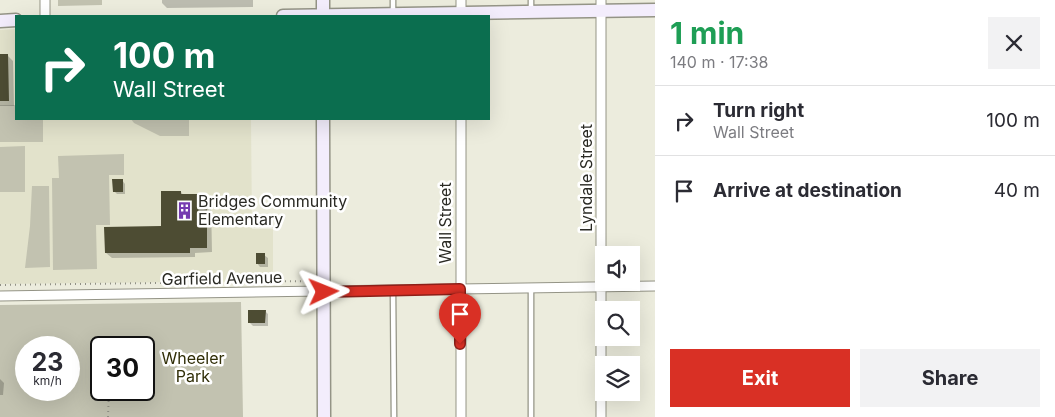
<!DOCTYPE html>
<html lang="en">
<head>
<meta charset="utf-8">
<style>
  body { margin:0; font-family:Inter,sans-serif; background:#f2f2f3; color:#2b2b33; height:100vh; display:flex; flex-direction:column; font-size:19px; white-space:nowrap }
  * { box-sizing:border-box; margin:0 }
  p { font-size:16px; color:#7c7c81 }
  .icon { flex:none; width:28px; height:28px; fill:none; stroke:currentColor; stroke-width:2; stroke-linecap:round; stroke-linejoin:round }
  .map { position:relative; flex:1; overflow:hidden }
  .drawer { display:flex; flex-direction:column; background:#fff; width:400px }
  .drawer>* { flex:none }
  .hud { position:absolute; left:15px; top:15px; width:475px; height:105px; border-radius:0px; box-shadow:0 5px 20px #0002; background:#0b6e4f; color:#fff; overflow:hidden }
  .buttons { position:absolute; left:595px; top:246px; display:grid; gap:10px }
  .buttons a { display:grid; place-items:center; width:45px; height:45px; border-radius:0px; background:#fff; box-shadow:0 5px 20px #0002; font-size:25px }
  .speed { position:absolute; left:15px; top:336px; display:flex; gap:10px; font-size:25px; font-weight:700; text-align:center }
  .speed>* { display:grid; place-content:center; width:65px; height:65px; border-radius:50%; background:#fff; box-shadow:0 5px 20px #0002; line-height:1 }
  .speed small { font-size:12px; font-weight:400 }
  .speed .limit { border:2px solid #111; border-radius:8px; background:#fff; color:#111 }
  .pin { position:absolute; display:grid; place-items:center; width:42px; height:42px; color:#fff; margin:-51px -21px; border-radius:50% 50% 50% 0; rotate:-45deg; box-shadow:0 0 5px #0007 }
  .pin .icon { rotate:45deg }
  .me { position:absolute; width:55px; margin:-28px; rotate:88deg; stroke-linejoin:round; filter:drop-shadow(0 0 4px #0008) }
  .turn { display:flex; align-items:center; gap:18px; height:105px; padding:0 15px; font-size:22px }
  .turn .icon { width:65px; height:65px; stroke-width:2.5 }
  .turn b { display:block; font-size:35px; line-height:42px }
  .round { display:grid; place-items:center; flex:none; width:52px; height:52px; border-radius:0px; background:#f2f2f3 }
  .summary { display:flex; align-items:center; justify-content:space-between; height:85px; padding:0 15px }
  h1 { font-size:30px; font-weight:700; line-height:38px; color:#1e9e55 }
  .action { display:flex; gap:10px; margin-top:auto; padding:10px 15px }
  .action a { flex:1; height:58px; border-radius:0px; background:#d93025; color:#fff; font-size:20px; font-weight:700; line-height:58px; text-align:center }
  .action a+a { background:#f2f2f3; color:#2b2b33 }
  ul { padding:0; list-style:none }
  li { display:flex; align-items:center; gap:15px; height:70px; padding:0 15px; border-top:1px solid #e1e1e2 }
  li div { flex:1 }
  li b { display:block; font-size:19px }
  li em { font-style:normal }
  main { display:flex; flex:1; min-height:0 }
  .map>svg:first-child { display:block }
  .built { fill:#e2e2cb }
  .green { fill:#c2c2b0; fill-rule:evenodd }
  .shadow { fill:#0003 }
  .building { fill:#4d4c33 }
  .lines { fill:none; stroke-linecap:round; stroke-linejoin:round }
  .lane-casing { stroke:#949486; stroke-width:7 }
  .street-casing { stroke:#949486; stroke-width:11 }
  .secondary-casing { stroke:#949486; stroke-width:15 }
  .path { stroke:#909085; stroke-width:2; stroke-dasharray:1 4; stroke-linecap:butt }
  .lane { stroke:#fff; stroke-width:4.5 }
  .street { stroke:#fff; stroke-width:9 }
  .secondary { stroke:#f3edfc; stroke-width:12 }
  .route-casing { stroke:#8d1f18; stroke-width:12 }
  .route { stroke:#d93025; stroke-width:9 }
  .labels { text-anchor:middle; stroke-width:5; stroke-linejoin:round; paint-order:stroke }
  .street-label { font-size:16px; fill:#2a2a24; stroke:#fff }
  .poi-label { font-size:16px; fill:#2a2a24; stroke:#fff; text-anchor:start }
  .park-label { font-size:16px; fill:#302e07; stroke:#fff }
</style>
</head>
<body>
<main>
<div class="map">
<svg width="655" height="417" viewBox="0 0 655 417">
  <rect width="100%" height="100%" fill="#ececdd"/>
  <path class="built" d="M16 29V119H251L252 229H273V281L0 284V30Z"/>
  <path class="green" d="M58 0H102V5L58 6Z
    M0 105H16V119H43V142H0Z
    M131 119H189V136H160L134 123Z
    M25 146V192H0V147Z
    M124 154V175H109L110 225H96L97 269 53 270 52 178H59L58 156Z
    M32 186H49L50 267 25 268 30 226Z
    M241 302 243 417H0V305ZM26 348H69V390H26ZM101 348H144V390H101Z"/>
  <path class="shadow" d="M162 0H253V7L167 8 162 3Z
    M0 56H8L13 61 14 106H0Z
    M122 180 125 184V194H117L114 191Z
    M181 192 184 196 206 195 211 201 212 252 195 253V257L112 258 106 253 162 227Z
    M264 255 268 258V267H260L257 263Z
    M265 311 268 314V326H253L249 322Z
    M0 379 4 383 3 395H0Z"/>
  <path class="building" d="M0 54H8L9 101H0Z
    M112 179H123V192H113Z
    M161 191H181V194H207V248H190V253H105L104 227 161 226Z
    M256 253H265V264H256Z
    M248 310H266L265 323H248Z"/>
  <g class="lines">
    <defs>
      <path id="lane" d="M393 0V13
        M531 11V0
        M393 290 394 417
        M531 417V288"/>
      <path id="street" d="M45 0V16
        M461 16V0
        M461 119V417
        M0 296 655 286
        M601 417V0"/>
      <path id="secondary" d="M283 16 655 10
        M323 16V0
        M0 21 16 20
        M323 119 324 417"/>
    </defs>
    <use href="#lane" class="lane-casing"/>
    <use href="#street" class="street-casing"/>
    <use href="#secondary" class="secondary-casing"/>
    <path class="path" d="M0 285 314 281
      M108 417 109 390"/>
    <use href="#lane" class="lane"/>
    <use href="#street" class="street"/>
    <use href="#secondary" class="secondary"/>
  </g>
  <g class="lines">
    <defs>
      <path id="route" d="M324 292 460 289V344"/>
    </defs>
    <use href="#route" class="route-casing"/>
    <use href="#route" class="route"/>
  </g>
  <defs>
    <symbol id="building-bare" viewBox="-9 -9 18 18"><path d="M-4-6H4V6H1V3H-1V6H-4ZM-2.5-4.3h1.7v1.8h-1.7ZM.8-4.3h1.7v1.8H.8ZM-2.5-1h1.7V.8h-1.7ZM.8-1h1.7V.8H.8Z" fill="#753ab0" stroke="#fff" stroke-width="2.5" paint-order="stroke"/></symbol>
  </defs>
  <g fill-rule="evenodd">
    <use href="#building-bare" x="172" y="198" width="25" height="25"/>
  </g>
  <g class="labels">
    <g class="street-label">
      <text transform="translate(586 178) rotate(-90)" y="6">Lyndale Street</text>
      <text transform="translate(445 223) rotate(-90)" y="6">Wall Street</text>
      <text transform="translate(222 278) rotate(-1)" y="6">Garfield Avenue</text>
    </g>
    <g class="poi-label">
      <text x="198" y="207">Bridges Community<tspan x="198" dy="18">Elementary</tspan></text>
    </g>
    <g class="park-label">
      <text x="193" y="364">Wheeler<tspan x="193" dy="18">Park</tspan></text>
    </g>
  </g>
</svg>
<div class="buttons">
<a><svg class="icon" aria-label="sound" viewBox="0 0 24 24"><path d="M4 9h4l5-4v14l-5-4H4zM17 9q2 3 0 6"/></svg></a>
<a><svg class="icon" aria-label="search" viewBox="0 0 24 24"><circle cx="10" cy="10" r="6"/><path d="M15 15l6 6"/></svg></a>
<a><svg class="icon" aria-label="layers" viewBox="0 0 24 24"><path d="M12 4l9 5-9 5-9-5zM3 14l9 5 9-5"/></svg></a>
</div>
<div class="speed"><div>23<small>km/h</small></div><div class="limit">30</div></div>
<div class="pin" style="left:460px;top:344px;background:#d93025"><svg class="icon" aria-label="arrive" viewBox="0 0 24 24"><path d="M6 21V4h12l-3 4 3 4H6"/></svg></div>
<svg class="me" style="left:324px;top:292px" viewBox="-20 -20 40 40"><path d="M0-17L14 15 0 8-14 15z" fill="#d93025" stroke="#fff" stroke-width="4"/></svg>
<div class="hud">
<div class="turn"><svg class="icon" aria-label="right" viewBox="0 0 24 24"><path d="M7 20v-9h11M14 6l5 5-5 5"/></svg><div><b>100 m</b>Wall Street</div></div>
</div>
</div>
<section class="drawer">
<div class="summary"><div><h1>1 min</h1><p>140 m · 17:38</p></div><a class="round"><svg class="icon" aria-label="close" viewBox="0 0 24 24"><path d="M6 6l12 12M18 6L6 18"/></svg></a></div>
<ul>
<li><svg class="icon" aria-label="right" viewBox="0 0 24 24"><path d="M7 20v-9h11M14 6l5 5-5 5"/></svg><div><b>Turn right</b><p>Wall Street</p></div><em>100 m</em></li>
<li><svg class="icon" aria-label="arrive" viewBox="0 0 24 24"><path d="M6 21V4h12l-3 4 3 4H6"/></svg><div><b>Arrive at destination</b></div><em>40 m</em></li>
</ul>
<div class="action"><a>Exit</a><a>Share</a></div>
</section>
</main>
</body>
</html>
